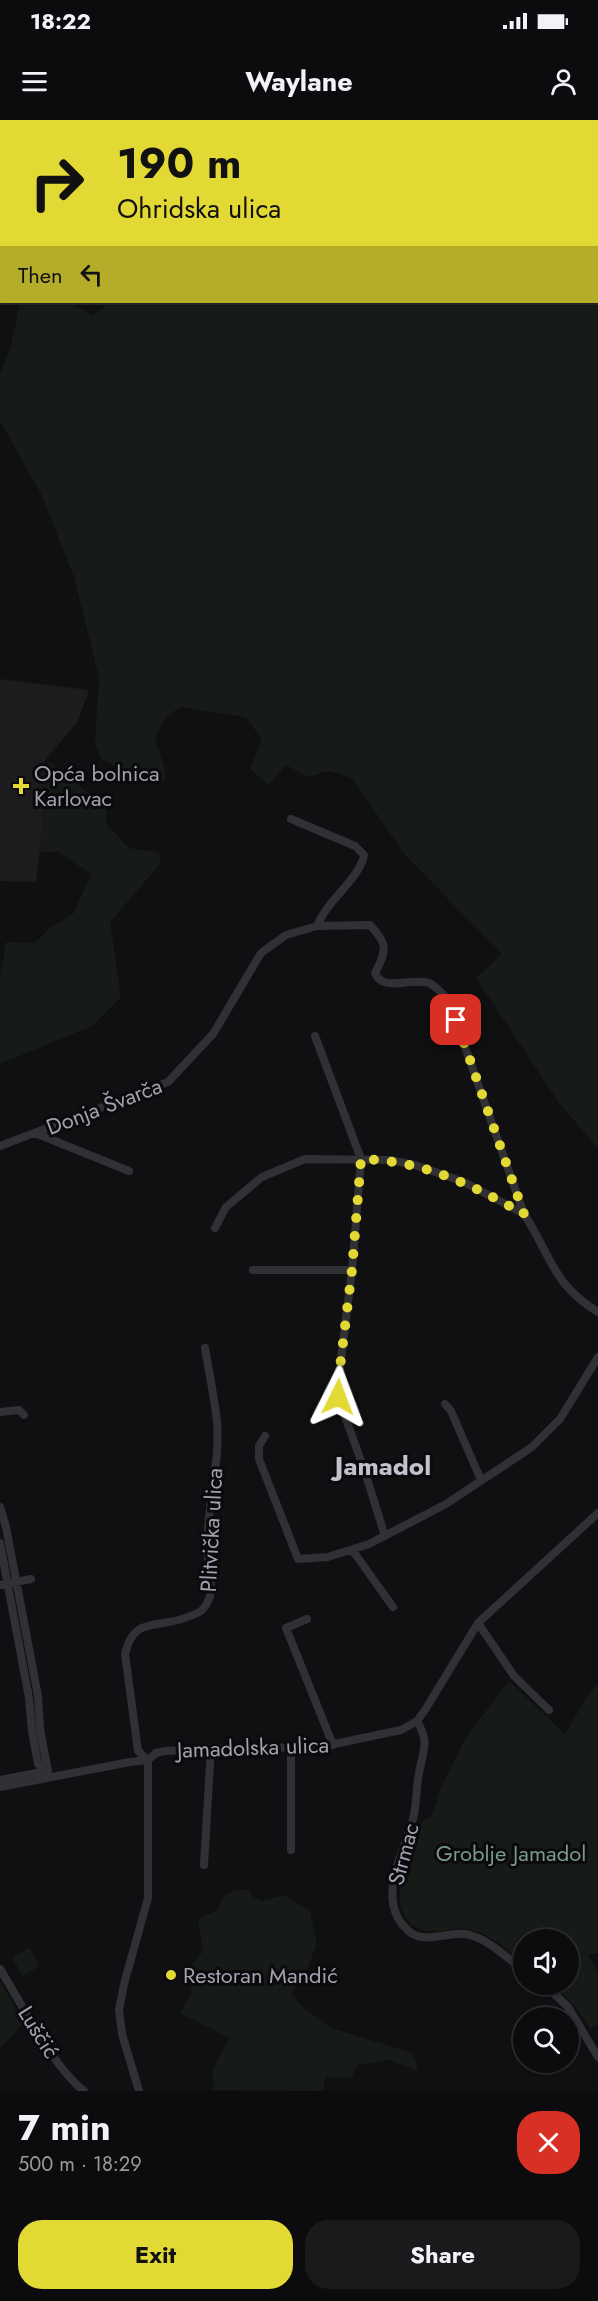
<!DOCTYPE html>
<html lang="en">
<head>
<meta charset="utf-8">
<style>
  body { margin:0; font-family:Jost,sans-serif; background:#1a191b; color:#f1f3f6; height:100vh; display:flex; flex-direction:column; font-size:22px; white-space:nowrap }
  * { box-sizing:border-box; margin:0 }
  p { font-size:20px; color:#9a9b9d }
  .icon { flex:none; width:33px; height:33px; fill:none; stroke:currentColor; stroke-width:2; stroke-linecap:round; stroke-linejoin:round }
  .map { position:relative; height:1971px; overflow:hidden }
  .details { display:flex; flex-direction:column; background:#0c0b0d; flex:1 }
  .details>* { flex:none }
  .banner { position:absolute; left:0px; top:0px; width:598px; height:183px; box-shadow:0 2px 4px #0004,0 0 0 2px #2c2b2e; background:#e3d935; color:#111; overflow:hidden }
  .buttons { position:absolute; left:513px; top:1809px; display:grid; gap:12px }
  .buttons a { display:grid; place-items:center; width:66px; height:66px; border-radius:50%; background:#0c0b0d; box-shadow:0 2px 4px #0004,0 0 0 2px #2c2b2e; font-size:30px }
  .pin { position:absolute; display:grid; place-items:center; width:51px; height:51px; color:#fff; margin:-26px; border-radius:12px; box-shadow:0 3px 9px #0006 }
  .me { position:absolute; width:66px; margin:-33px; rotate:3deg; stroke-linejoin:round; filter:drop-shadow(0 0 4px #0008) }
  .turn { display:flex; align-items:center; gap:21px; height:126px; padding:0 18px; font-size:27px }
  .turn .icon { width:78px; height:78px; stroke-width:2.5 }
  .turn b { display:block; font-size:42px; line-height:51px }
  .then { display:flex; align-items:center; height:57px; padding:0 18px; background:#0003; gap:12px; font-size:22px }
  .round { display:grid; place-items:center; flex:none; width:63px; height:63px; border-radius:24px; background:#1a191b }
  .headline { display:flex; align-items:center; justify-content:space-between; height:102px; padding:0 18px }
  h1 { font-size:36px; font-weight:700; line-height:45px }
  .primary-button { display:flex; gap:12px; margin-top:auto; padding:12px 18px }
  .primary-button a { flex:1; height:69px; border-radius:24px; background:#e3d935; color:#111; font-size:24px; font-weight:700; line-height:69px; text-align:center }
  .primary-button a+a { background:#1a191b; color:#f1f3f6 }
  .status { display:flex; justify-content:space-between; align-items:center; height:42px; padding:0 30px; background:#0c0b0d; direction:ltr }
  .status svg { height:16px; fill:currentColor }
  header { display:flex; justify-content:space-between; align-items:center; height:78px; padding:0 18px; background:#0c0b0d; font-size:27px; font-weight:700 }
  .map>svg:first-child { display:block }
  .built { fill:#1c1c1e }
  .green { fill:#161b18 }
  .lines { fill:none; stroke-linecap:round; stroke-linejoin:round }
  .street { stroke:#313135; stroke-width:8 }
  .route { stroke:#e3d935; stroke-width:10; stroke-dasharray:0 18 }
  .poi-dot { fill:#e3d935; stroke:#0b0a0c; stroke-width:2 }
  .labels { text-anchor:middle; stroke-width:6; stroke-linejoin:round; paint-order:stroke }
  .poi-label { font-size:22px; fill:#a2a2b0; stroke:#0b0a0c; text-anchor:start }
  .street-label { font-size:22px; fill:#a2a2b0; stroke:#0b0a0c }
  .park-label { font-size:22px; fill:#7a9a85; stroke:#0b0a0c }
  .quarter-label { font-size:26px; font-weight:bold; fill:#c2c2cd; stroke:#0b0a0c }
</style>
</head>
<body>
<div class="status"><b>18:22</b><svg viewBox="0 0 49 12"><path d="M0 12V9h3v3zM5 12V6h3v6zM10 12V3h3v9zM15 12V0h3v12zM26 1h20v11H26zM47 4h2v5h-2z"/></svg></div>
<header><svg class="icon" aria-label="menu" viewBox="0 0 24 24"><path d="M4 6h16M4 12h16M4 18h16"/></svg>Waylane<svg class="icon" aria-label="person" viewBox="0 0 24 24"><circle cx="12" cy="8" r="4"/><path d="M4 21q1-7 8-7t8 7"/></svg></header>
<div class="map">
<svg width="598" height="1971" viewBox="0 0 598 1971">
  <rect width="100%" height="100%" fill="#100f11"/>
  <path class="built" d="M0 559 89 570 78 601 37 650 46 681 36 762 0 761Z"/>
  <path class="green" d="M17 0H598V1028L559 983 476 858 502 834 404 734 352 658 330 651 307 657 286 645 268 665 250 649 262 620 246 597 180 587 166 597 155 618 165 650V661L127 653 101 639 95 621 99 558 74 457 41 374 0 301V255L11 226 20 182H67L93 195 111 182H163L186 184 196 182H597V2Z
    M50 642 106 687V703L129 728 159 733 161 743 110 802 121 877 92 906 0 944V856L6 822 35 823 48 809 73 794 91 754 57 731 40 733 46 681 37 650Z
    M509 1561 565 1614 588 1575 598 1564V1833L588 1835 598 1852V1904L591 1909 574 1885 554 1865 568 1864V1820H524L523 1841C507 1830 487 1812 467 1809 453 1807 433 1815 420 1809 379 1791 411 1729 423 1701L432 1696 439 1672 466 1617Z
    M234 1770H250L253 1777 261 1781 285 1775 310 1791 317 1823 307 1850 291 1874 306 1890 331 1908 413 1933 418 1951 389 1940 358 1945 351 1958 326 1957 323 1971 214 1970 212 1950 230 1918 180 1893 191 1873 192 1845 203 1831 198 1799 217 1790 222 1778Z
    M29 1827 40 1846 23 1856 12 1838Z
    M0 1861 24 1902 0 1929Z"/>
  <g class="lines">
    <path class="street" d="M35 2 37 0
      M0 26 2 25
      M291 699 355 726 364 735C359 760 328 779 317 806
      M315 916 361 1039 352 1150 338 1263V1277L364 1349 385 1416
      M35 1013 129 1051
      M0 1026 168 962 213 914 261 833 286 815 317 806 370 805C388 824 387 830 375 853 383 873 411 857 429 863 436 866 442 874 448 879L524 1094C551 1135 552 1164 598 1192
      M215 1108 226 1087 262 1057 305 1039 389 1040 415 1045 464 1062 524 1094
      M253 1150H352
      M445 1284 451 1291 481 1360
      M0 1292 19 1290 24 1295
      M265 1316 259 1326V1339L298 1439 328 1437 369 1424 446 1384 532 1327 560 1299 598 1237
      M0 1387 6 1407 38 1576 40 1609 48 1651 41 1659
      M0 1423 29 1578 32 1611 38 1644 48 1651
      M353 1431 393 1487
      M0 1465 31 1459
      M307 1499 286 1508 333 1625
      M478 1503 514 1556 549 1590
      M417 1601C430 1623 423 1630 419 1653 416 1668 417 1684 413 1699 403 1735 373 1783 411 1813 425 1823 449 1812 465 1814 487 1817 506 1838 524 1850
      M148 1640 138 1631 125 1534C134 1494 160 1510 190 1496 193 1495 199 1493 202 1490 214 1478 211 1463 209 1447 202 1398 221 1350 217 1301 214 1276 209 1252 205 1228
      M0 1660 47 1651
      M0 1667 130 1642 148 1640
      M291 1730V1629
      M204 1745 211 1628
      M0 1849C22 1884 52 1946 84 1971
      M544 1864 568 1887 598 1937
      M139 1971 122 1914 119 1890 124 1864 148 1778V1640L156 1633 165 1631 244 1627 315 1628 401 1610 417 1601 425 1590 478 1503 598 1393"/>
  </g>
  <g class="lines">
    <path class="route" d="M338 1277V1263L352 1150 361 1039C424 1041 470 1064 524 1094L456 900"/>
  </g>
  <g class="poi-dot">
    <path d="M18 657h6v6h6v6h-6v6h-6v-6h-6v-6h6z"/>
    <circle cx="171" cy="1855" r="6"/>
  </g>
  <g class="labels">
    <g class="poi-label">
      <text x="34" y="661">Opća bolnica<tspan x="34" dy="25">Karlovac</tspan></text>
      <text x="183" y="1863">Restoran Mandić</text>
    </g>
    <g class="street-label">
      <text transform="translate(104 986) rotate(-21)" y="8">Donja Švarča</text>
      <text transform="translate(211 1410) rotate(-87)" y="8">Plitvička ulica</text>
      <text transform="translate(253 1627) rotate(-2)" y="8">Jamadolska ulica</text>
      <text transform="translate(403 1734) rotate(-75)" y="8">Strmac</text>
      <text transform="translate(39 1912) rotate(58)" y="8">Luščić</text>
    </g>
    <g class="park-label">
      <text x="511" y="1741">Groblje Jamadol</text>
    </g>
    <g class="quarter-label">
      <text x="383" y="1355">Jamadol</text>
    </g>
  </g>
</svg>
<div class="buttons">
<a><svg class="icon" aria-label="sound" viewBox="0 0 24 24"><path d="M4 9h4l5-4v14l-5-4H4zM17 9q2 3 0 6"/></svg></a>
<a><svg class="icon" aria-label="search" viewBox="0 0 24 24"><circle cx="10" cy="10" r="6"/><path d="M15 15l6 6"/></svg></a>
</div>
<div class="pin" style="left:456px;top:900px;background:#d93025"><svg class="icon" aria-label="arrive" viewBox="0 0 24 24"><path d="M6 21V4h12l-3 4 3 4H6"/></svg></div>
<svg class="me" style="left:338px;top:1277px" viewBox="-20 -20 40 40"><path d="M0-17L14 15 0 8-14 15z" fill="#e3d935" stroke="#fff" stroke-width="4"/></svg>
<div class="banner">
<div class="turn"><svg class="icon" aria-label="right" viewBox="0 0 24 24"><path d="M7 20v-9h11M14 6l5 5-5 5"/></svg><div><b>190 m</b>Ohridska ulica</div></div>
<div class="then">Then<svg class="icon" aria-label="left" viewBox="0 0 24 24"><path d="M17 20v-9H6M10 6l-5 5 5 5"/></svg></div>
</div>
</div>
<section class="details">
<div class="headline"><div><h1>7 min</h1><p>500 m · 18:29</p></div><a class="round" style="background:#d93025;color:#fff"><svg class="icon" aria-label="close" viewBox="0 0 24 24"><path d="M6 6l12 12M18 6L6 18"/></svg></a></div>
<div class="primary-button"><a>Exit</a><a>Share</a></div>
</section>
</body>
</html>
